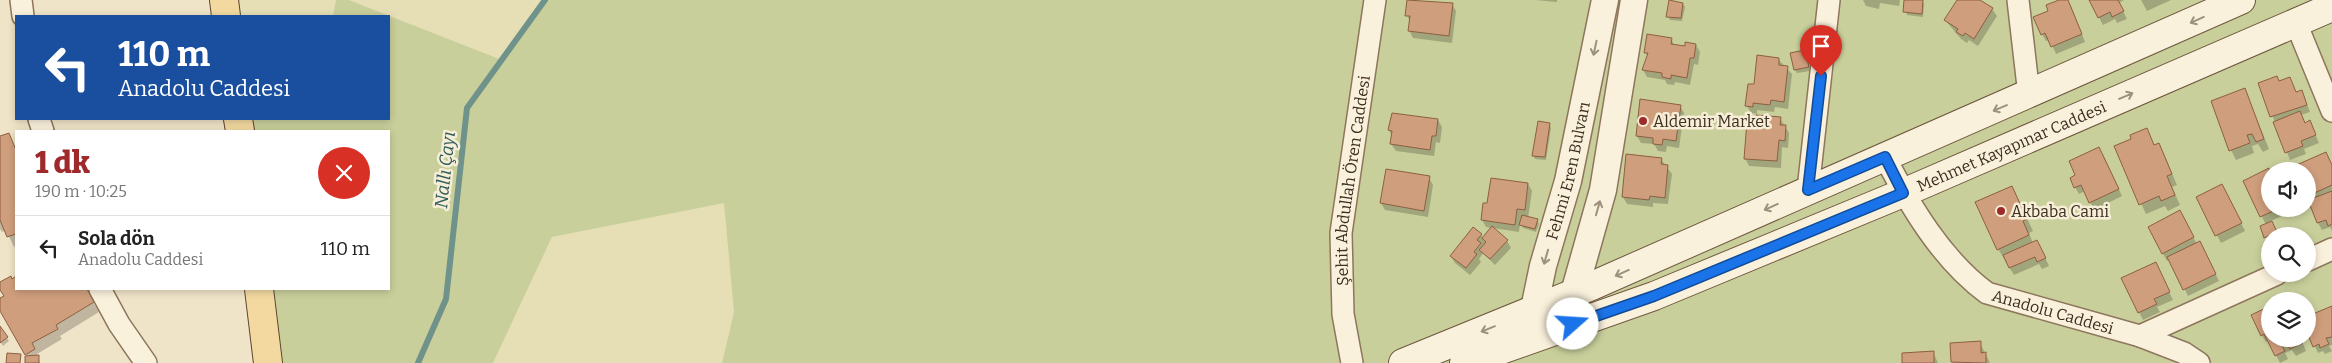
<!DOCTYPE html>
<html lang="tr">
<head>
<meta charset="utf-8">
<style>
  body { margin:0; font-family:Bitter,serif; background:#f6f6f6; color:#222; height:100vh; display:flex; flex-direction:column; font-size:19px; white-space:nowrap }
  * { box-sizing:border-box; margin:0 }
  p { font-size:16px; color:#767676 }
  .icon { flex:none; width:28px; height:28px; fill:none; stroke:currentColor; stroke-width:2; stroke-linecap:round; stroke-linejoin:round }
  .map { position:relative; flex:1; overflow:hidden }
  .panel { position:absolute; left:15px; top:130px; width:375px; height:160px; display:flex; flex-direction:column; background:#fff; border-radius:0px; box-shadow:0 2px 8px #0003 }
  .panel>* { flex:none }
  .hud { position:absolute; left:15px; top:15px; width:375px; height:105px; border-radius:0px; box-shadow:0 2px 8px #0003; background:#1a4fa0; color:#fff; overflow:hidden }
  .tools { position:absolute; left:2261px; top:162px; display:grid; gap:10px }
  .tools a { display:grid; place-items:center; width:55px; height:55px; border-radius:50%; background:#fff; box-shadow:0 2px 8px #0003; font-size:25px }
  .pin { position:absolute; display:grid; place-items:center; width:42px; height:42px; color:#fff; margin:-51px -21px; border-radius:50% 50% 50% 0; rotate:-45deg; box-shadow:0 0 5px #0007 }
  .pin .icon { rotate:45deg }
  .me { position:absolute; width:55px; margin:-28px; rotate:71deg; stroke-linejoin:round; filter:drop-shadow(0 0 4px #0008) }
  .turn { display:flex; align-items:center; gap:18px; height:105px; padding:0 20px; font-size:22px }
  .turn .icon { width:65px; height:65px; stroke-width:2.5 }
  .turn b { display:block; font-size:35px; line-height:42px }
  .round { display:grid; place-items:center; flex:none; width:52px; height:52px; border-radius:26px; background:#f6f6f6 }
  .head { display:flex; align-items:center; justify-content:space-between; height:85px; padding:0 20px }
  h1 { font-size:30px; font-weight:800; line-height:38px; color:#9e2a2b }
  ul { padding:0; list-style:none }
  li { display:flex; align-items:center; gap:15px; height:65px; padding:0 20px; border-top:1px solid #e0e0e0 }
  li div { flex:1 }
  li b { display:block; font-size:19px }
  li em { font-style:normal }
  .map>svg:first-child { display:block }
  .farmland { fill:#e6deb5 }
  .green { fill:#c9cf9b; fill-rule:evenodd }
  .shadow { fill:#0003 }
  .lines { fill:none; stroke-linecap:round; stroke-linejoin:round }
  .stream { stroke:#6f938a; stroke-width:6 }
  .building { fill:#cf9f7d; stroke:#8d5f41 }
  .minor-casing { stroke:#8d765c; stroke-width:24 }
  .tertiary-casing { stroke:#8d765c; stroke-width:29 }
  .secondary-casing { stroke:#6f573f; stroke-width:30 }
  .primary-casing { stroke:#5b4430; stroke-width:30 }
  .minor { stroke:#faf1dc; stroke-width:21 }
  .tertiary { stroke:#faf1dc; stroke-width:26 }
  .secondary { stroke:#faf1dc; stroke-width:28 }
  .primary { stroke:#f3d9a0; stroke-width:28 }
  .oneway { stroke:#9c907e }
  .route-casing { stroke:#114b97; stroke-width:12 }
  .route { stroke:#1a73e8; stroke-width:9 }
  .poi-dot { fill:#9e2a2b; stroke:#f7eed8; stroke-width:2 }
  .labels { text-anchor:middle; stroke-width:5; stroke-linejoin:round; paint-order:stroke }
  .poi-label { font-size:16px; fill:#3d2e20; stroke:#f7eed8; text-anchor:start }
  .street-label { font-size:16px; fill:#3d2e20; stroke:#f7eed8 }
  .water-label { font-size:18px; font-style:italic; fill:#2f5d5a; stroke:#f7eed8 }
</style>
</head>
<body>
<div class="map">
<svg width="2332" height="363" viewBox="0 0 2332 363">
  <rect width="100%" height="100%" fill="#f0e4c8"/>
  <path class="farmland" d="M224 0H336L333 16H226Z
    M349 0H547L502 60Z
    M725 202 734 312 722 363H493L552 237Z"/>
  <path class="green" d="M336 0H349L502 60 547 0H2332V363H722L734 312 724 203 552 237 493 363H268L259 289H389V131H240L238 119H389V16H333ZM2270 171H2308V209H2270ZM2270 236H2308V274H2270ZM2270 301H2308V339H2270Z"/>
  <path class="shadow" d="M1409 0 1452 4 1456 11 1452 43 1413 38 1409 30 1410 22 1407 15Z
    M1535 0H1557V2Z
    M1863 0H1862H1900L1899 6 1880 3 1879 9 1866 6Z
    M1906 0H1922L1924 4 1923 17 1907 15Z
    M1958 0H1978L1992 9 1997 16 1978 46 1969 40 1967 43 1961 39 1945 20Z
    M2063 0H2067L2071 6 2085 42 2056 54 2050 40 2046 41 2042 34 2049 12Z
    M2090 0H2124L2119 3 2127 19 2117 23 2115 19 2103 25Z
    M2141 0H2171L2147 11Z
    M1683 4 1685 7 1682 21 1670 20 1668 16Z
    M1671 39 1675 46 1686 48 1696 45 1700 52 1698 65 1694 64 1690 85 1675 82 1674 85 1667 84 1665 80 1647 77 1643 70 1648 57 1645 52Z
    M1805 51 1810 71 1797 73 1795 70Z
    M1778 59 1792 74 1788 109 1775 107 1774 112 1757 110V114L1751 113 1747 106Z
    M2290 79 2296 93 2301 92 2305 99 2310 112 2301 115 2305 124 2310 122 2319 143 2304 149 2306 154 2290 160 2260 84 2279 82Z
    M2245 90 2269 149 2263 152 2258 144 2252 146 2254 153 2236 160 2231 150Z
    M1680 106 1684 113 1679 148 1667 146 1666 152 1658 151 1654 144 1641 143 1637 136Z
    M1780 118 1789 133 1788 148 1782 147 1781 168 1749 166 1745 158 1756 123Z
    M1438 120 1442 127 1440 143 1436 142 1434 156 1396 151 1391 144 1392 136 1389 130Z
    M1549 124 1551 128 1546 160 1535 159 1533 155Z
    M2146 129 2155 146 2158 144 2164 154 2177 185 2172 187 2180 205 2168 211 2165 206 2146 214 2115 147 2133 139Z
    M9 134 16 149V246L14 247 6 230 2 232 0 229V138Z
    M2103 155 2122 196 2094 210 2085 191 2079 194 2075 187Z
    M1661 159 1672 174 1668 204 1653 203V207L1627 204 1623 197Z
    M2332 166V231L2330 227 2322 230 2318 223 2308 197V171H2295L2294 168Z
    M2269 170 2270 209H2288L2290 212 2271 221 2278 236H2270L2268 240 2266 225 2245 182Z
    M1429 178 1433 185 1428 217 1385 210 1381 203Z
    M1528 184 1532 191 1528 218 1537 220 1539 224 1536 232 1523 228 1520 223 1519 232 1493 228 1507 241 1511 248 1495 265 1483 253 1479 259 1481 262 1470 275 1455 263 1451 256 1481 235 1483 238 1492 228 1486 227 1482 220 1484 204H1489Z
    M2012 187 2033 231 2029 233 2033 243 2041 249 2049 266 2042 269 2039 264 2014 275 1998 249Z
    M2226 193 2245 231 2221 243 2198 198Z
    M2179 212 2197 244 2204 250 2219 281 2188 296 2170 259 2167 261 2149 228Z
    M2159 271 2173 300 2157 307 2160 312 2143 320 2123 279Z
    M16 278V289H85L99 312 60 336 62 339 37 354 40 363H27L28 357 0 309V300L5 297 0 283Z
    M2270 307V339H2301L2306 351 2296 356 2292 350 2285 353 2288 359 2280 363 2269 341 2266 342 2262 335Z
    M2332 307V345L2329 346 2332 351 2325 354 2323 351 2318 353 2308 332V318Z
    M0 328 9 341 3 346 0 341Z
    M1980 343 1990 363H1953L1952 362Z
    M1933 352 1938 363H1903Z"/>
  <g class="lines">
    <path class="stream" d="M418 363 446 299 467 108 545 0"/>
  </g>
  <path class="building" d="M1407 0 1453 3 1449 36 1408 31 1410 16H1405Z
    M1669 0 1683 3 1681 18 1666 17Z
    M1904 0H1923L1922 14 1903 12Z
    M1957 0H1980L1993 8 1974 39 1965 33 1963 36 1956 32 1958 29 1944 20Z
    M2059 0H2068L2082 34 2051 47 2045 33 2041 35 2033 17 2048 11 2046 5Z
    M2089 0H2118L2124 11 2112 17 2110 12 2098 18Z
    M1647 34 1672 38 1671 44 1685 46V42L1696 44 1694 58H1690L1687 78 1671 75V79L1662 77V73L1642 70 1648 53H1644Z
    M1805 50 1809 67 1794 70 1790 53Z
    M1757 55 1779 58V65L1788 66 1784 102 1771 100 1770 105 1753 103V107L1745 106 1748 84H1754Z
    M2277 76 2279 81 2290 77 2296 92 2302 90 2307 105 2270 117 2258 83Z
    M2245 88 2264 139 2256 142 2252 134 2247 135 2250 143 2229 151 2211 101Z
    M1640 99 1681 105 1676 141 1663 139 1662 145 1653 144V138L1636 136Z
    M2300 111 2305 123 2310 120 2316 135 2301 141 2303 146 2285 153 2273 122Z
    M1392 113 1438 119 1436 136H1432L1430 150 1390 144 1392 131 1388 130Z
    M1756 115 1781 117 1780 125H1786L1785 141 1779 140 1777 161 1744 159 1747 121 1755 122Z
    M1538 121 1550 123 1545 157 1532 156Z
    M2147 128 2154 145 2159 143 2172 174 2167 176 2175 195 2161 201 2159 196 2139 205 2114 146 2131 139 2130 135Z
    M9 133 16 150V234L7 237 0 220V136Z
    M2099 147 2119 189 2089 203 2081 185 2074 188 2070 178 2075 175 2069 161Z
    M2326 152 2332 165V185L2308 196V171H2294L2292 167Z
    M1626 154 1662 158 1661 164 1668 165 1665 198 1650 196 1649 200 1622 197Z
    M2269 168 2270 209H2278L2260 217 2243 181Z
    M1386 169 1430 176 1424 211 1380 203Z
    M1491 178 1528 183 1525 210 1517 209 1515 225 1481 220 1483 203H1487Z
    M2222 184 2242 223 2215 236 2196 197Z
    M2012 186 2027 219 2023 221 2029 235 1997 250 1975 202Z
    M2332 191V224L2328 226 2326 220 2317 223 2308 200Z
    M2180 210 2194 237 2162 254 2148 227Z
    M1522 215 1538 219 1535 229 1519 225Z
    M2272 221 2277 232 2264 238 2260 226Z
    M1492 226 1508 240 1490 259 1479 250 1486 242 1482 238Z
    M1473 227 1482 234 1477 240 1481 243 1474 252 1477 254 1466 268 1450 256Z
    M2037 240 2046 258 2037 262 2035 257 2009 268 2003 255Z
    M2200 241 2216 274 2183 290 2167 257Z
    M2156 262 2170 292 2154 299 2157 304 2138 313 2121 278Z
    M11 276 12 279 16 276V289H87L94 302 56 325 58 329 32 343 35 349 25 355 0 311V298L4 296 0 290V282Z
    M2270 306V339H2301L2303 343 2290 349 2287 344 2282 346 2285 351 2275 356 2264 334 2261 336 2251 315Z
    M2332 306V337L2326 338 2329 344 2320 348 2319 344 2313 347 2308 335V316Z
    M0 326 8 337 0 343Z
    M1981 341V353L1986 352V363L1951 362 1950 343Z
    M1934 351V363H1902V353Z
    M7 353 21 354 20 363H6Z
    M39 355V363H25V356Z"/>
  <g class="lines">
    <defs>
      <g id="minor">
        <path d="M21 0 23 16"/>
        <path d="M2018 0 2029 95"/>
        <path d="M2296 23 2332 111"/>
        <path d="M39 119 43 131"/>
        <path id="s1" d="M1885 157C1910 206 1942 260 1987 293L2140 336 2184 353 2199 363"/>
        <path d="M1808 190 1829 0"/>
        <path d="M2308 260 2332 249"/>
        <path d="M100 289 119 324 146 363"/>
        <path d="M2140 336 2277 274"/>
        <path id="s2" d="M1352 363 1343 314 1341 233 1375 0"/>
      </g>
      <g id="tertiary">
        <path d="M1573 324 1574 293 1603 190 1634 0"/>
        <path id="s3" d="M1530 328 1543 266 1568 181 1605 0"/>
      </g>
      <g id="secondary">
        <path d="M1403 363 1594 285 2241 0"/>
        <path id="s4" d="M1464 363 1654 296 1903 193 2332 7"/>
      </g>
      <path id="primary" d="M224 0 226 16
        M238 119 240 131
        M259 289 268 363"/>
    </defs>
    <use href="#minor" class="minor-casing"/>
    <use href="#tertiary" class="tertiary-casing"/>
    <use href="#secondary" class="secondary-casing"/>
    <use href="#primary" class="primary-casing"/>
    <use href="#minor" class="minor"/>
    <use href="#tertiary" class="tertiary"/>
    <use href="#secondary" class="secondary"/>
    <use href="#primary" class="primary"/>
  </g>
  <defs><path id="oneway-shaft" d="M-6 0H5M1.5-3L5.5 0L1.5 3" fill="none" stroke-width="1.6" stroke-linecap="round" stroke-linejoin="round" transform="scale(1.25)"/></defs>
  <g class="oneway">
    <use href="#oneway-shaft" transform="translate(2197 20) rotate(156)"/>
    <use href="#oneway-shaft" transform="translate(1595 48) rotate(102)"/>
    <use href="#oneway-shaft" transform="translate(2126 96) rotate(-23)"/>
    <use href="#oneway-shaft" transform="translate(2000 108) rotate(157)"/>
    <use href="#oneway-shaft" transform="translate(1771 207) rotate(156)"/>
    <use href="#oneway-shaft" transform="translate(1598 208) rotate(-74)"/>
    <use href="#oneway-shaft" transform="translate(1546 257) rotate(106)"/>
    <use href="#oneway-shaft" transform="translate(1622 273) rotate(156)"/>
    <use href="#oneway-shaft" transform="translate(1488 329) rotate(158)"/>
  </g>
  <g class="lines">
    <defs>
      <path id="route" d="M1573 324 1654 296 1903 193 1885 157 1808 190 1821 76"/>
    </defs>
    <use href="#route" class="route-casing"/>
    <use href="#route" class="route"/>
  </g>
  <g class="poi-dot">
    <circle cx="1643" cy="121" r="5"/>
    <circle cx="2001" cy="211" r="5"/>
  </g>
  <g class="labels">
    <g class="poi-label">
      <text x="1653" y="127">Aldemir Market</text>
      <text x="2011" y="217">Akbaba Cami</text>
    </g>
    <g class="street-label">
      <text dy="6" stroke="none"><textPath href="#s4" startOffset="589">Mehmet Kayapınar Caddesi</textPath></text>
      <text dy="6" stroke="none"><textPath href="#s3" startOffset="162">Fehmi Eren Bulvarı</textPath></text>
      <text dy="6" stroke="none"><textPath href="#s2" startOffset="184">Şehit Abdullah Ören Caddesi</textPath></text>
      <text dy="6" stroke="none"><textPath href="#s1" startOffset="240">Anadolu Caddesi</textPath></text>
    </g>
    <g class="water-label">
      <text transform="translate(445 170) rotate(-84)" y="6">Nallı Çayı</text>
    </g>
  </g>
</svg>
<div class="tools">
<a><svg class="icon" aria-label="sound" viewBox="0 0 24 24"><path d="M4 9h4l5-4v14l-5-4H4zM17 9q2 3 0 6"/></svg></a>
<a><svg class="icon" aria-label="search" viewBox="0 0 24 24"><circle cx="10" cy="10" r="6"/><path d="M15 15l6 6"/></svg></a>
<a><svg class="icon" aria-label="layers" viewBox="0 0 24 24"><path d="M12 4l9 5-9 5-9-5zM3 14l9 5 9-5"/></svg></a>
</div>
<div class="pin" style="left:1821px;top:76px;background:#d93025"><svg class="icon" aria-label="arrive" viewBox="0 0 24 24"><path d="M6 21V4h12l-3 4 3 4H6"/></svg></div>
<svg class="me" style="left:1573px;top:324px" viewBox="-20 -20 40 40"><circle r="19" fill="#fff"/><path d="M0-13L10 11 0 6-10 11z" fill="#1a73e8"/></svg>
<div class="hud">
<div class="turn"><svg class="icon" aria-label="left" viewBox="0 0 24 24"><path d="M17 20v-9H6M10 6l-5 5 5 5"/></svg><div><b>110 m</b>Anadolu Caddesi</div></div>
</div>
<section class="panel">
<div class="head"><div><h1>1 dk</h1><p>190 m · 10:25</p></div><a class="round" style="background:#d93025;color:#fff"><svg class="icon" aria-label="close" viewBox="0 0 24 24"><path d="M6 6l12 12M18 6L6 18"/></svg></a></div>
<ul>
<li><svg class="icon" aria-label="left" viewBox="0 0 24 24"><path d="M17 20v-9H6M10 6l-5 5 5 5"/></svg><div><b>Sola dön</b><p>Anadolu Caddesi</p></div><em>110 m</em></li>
</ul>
</section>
</div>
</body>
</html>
